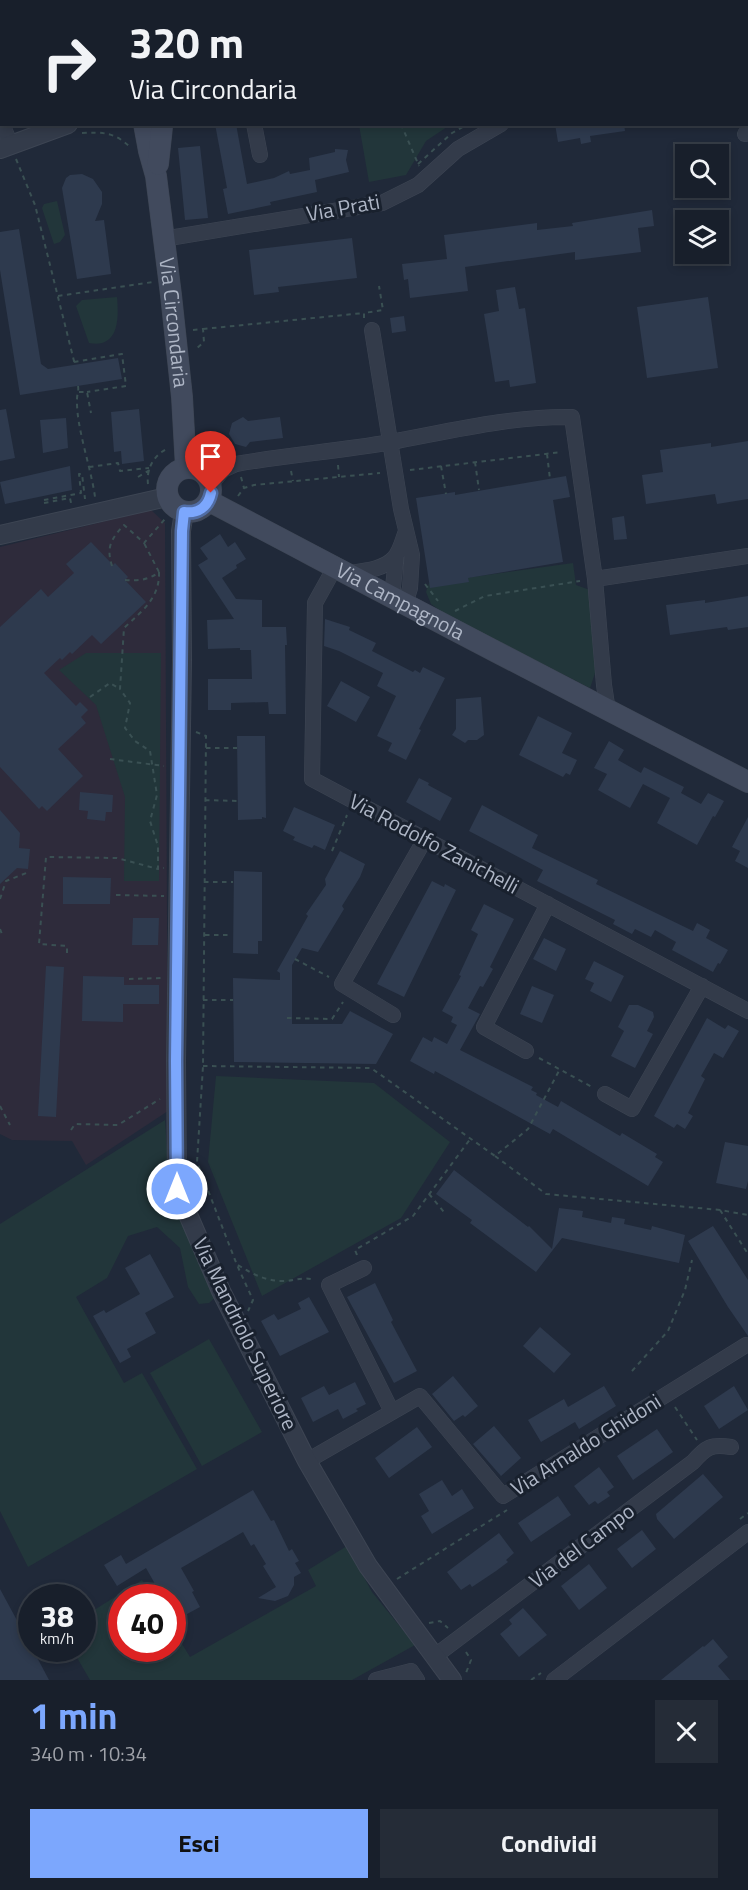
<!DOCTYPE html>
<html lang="it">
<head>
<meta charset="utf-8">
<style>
  body { margin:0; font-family:"Titillium Web",sans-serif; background:#252c37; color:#f1f3f6; height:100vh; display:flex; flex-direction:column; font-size:22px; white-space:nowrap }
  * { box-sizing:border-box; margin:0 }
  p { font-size:20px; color:#9fa2a9 }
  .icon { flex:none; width:33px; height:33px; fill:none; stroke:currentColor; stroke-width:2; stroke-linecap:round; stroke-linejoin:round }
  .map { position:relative; height:1680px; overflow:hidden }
  .details { display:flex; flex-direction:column; background:#181f2b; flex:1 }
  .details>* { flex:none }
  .hud { position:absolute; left:0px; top:0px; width:748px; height:126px; box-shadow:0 3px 9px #0003,0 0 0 2px #363d47; background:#181f2b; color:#f1f3f6; overflow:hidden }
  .tools { position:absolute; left:675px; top:144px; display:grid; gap:12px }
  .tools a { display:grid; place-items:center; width:54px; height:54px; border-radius:0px; background:#181f2b; box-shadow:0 3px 9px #0003,0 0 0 2px #363d47; font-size:30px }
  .speed { position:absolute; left:18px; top:1584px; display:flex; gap:12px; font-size:30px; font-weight:700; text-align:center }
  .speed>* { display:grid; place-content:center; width:78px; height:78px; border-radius:50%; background:#181f2b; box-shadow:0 3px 9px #0003,0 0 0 2px #363d47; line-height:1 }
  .speed small { font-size:15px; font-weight:400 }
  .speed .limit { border:9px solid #d22; background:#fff; color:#111 }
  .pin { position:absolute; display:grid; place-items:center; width:51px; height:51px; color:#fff; margin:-62px -26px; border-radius:50% 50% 50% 0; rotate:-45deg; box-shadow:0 0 6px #0007 }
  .pin .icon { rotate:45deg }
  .me { position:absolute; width:66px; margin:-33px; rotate:0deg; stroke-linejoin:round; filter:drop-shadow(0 0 4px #0008) }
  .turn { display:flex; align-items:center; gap:21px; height:126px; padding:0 30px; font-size:27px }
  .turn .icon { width:78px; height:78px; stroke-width:2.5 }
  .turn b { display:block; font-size:42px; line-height:51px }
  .round { display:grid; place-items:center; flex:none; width:63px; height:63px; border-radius:0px; background:#252c37 }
  .overview { display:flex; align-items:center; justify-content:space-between; height:102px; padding:0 30px }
  h1 { font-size:36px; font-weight:700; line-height:45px; color:#7ca7fd }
  .primary-button { display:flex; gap:12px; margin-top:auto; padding:12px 30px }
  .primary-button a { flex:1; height:69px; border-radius:0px; background:#7ca7fd; color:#111; font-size:24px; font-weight:700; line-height:69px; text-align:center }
  .primary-button a+a { background:#252c37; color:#f1f3f6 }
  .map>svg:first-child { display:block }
  .medical { fill:#2e2b3b }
  .green { fill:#22363a }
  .building { fill:#2e3a4e }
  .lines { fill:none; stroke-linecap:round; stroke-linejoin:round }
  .minor-casing { stroke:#3d4553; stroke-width:16 }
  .tertiary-casing { stroke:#3d4553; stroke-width:20 }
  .secondary-casing { stroke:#3d4553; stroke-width:22 }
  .path { stroke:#3a5053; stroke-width:2; stroke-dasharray:4.5 4.5; stroke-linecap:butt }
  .minor { stroke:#333b4a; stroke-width:15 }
  .tertiary { stroke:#333b4a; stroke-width:18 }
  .secondary { stroke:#414a5d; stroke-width:21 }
  .route-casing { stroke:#516da4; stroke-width:15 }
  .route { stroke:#7ca7fd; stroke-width:10 }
  .labels { text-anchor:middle; stroke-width:6; stroke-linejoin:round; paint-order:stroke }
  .street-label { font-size:21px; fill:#aeb6c6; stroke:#19212e }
</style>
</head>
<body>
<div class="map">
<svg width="748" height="1680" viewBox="0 0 748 1680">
  <rect width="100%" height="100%" fill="#202939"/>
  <path class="medical" d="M151 510 165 523 168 1111 86 1165 72 1141 12 1140 0 1134V547Z"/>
  <path class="green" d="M359 125V124L450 125 426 141 406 175 369 182Z
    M57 201 65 235 60 242 54 244 42 208 44 204Z
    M117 297C119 318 119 349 89 343L76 306 82 300Z
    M573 563 576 585 590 590 596 670 590 688 446 615 431 604 426 592 429 583Z
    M86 653H161L159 881H124L125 797 96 705 59 670Z
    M216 1076 374 1083 450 1142 401 1218 262 1296 208 1162Z
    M165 1120 170 1193 218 1295 209 1303 199 1304 188 1287 180 1248 157 1227 128 1236 107 1278 76 1297 124 1383 142 1373 197 1469 28 1567 0 1511V1224Z
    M209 1339 262 1432 202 1466 150 1373Z
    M347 1546 372 1592 415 1645 352 1680H90L72 1649 82 1648 83 1617 142 1580 153 1597 122 1598V1648H172L173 1629 190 1657 316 1586 308 1570Z"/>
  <path class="building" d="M215 124H236L247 184 274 178 289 171 290 174 310 170 309 158 335 152V149L348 150 346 160 349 172 315 180 317 192 270 202 271 205 228 214 223 189 227 188Z
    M555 124H624L625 131 590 136 591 142 581 144 580 138 558 142Z
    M200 146 208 218 185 220 178 148Z
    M82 174 93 179 102 192V204L95 221 104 220 111 274 77 279 62 188 66 178 70 175Z
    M652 210 654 226 638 228 641 252 575 260V252L465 267 468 291 410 298 408 279 404 280 402 264 447 259 444 235 537 223V230L573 226 572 223Z
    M19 229 41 364 48 369 118 358 122 379 20 395 0 270V232Z
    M352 238 357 278 278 287 279 292 254 295 249 250Z
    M515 287 519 309 525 308 536 383 510 387 509 380 495 382 484 314 499 311 496 290Z
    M708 297 718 368 647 378 637 307Z
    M404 316 406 331 392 333 390 318Z
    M6 409 15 458 0 461V410Z
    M139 409 144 461 122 464 121 451 114 452 111 412Z
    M243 417 248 421 280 417 283 438 250 442 246 447 235 444 229 434 232 423Z
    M66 418 68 448 43 453 40 420Z
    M748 441V499L717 504 715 494 646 504 642 475 663 472 660 450 711 443V447Z
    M70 466 72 490 5 504 0 482Z
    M566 476 570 497 553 500 563 562 468 578 469 582 430 588 416 498 455 492V495Z
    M624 516 627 539 614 540 612 518Z
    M220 534 228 547 235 542 246 559 236 565 237 568 222 578 236 599 262 600V627H286L287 645H285L286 714H269L268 702 231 703V710H208V679H252L251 650H240V648L208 649 207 620 234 619 198 565 208 559 200 548Z
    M91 542 113 565 115 563 128 577 125 580 146 602 101 644 92 635 72 654 70 652 62 660 60 658 44 673 76 706 80 702 88 710 81 717 86 723 58 749 83 776 47 811 42 806 39 809 0 767V627L41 589 48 597 74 573 66 564Z
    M748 596V627L728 630 727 627 670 635 666 605 705 600V603Z
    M325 619 350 627 349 630 376 643 372 651 413 672 415 670 420 673 423 667 445 678 419 729 421 730 406 760 388 751 392 743 377 736 396 696 377 686 383 673 339 651 324 646Z
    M341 681 370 697 356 722 327 706Z
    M481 697 484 735 477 740H468L465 743 452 735 456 729V699Z
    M538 716 572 733 562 753 577 760 570 775 566 773 563 777 519 755Z
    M237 736H265L266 818 262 817V819L238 820Z
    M609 741 624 750 618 760 641 773 644 767 684 787 681 793 701 804 708 793 724 801 715 817 713 816 697 845 657 823 670 798 643 784 630 808 598 790 607 774 594 768Z
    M419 778 429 783 428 785 452 798 440 821 406 802Z
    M80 792 113 795 112 812H106L105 821 87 819 88 811 79 810Z
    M482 805 538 835 532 848 598 880 596 884 693 931 697 923 710 930 706 938 728 950 720 964 718 963 713 972 672 950 676 942 655 930 651 937 635 929 632 934 613 924 615 920 537 881 543 870 469 831Z
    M294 807 335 825 325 850 314 845 312 848 293 840 295 837 283 831Z
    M0 810 20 833 19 848 30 849 28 869 17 868 0 884Z
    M748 817V868L735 861 740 851 732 847Z
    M340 851 365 864 360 877 342 906 344 909 318 952 302 948 292 965V1024H342L350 1011 393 1034 376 1064 234 1062 233 978 280 980V973L277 971 308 916 306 914 326 885 325 879Z
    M234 871 262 872V941H258V954L233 953Z
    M63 877 111 878 110 904H63Z
    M432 881 444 887 445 884 456 890 404 997 377 984Z
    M484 904 514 919 490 967 493 969 483 987 480 986 468 1008 480 1014 460 1050 533 1087 531 1090 537 1093 536 1095 558 1107 561 1101 620 1136 622 1133 657 1154 655 1157 663 1162 648 1186 553 1129 550 1134 435 1071 434 1074 410 1061 423 1037 432 1042 434 1037 447 1044 457 1025 451 1022 453 1017 442 1011 461 976 459 975 478 934 471 930Z
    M133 918H159L158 945H132Z
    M544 938 566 949 556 971 533 959Z
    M594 961 624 976 611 1002 590 991 594 983 585 979Z
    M46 966 64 967 56 1117 38 1116Z
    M83 976 124 977V985H159V1004H123V1022L82 1021Z
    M532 986 554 995 542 1023 520 1014Z
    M629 1005H638L653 1012 654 1017 647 1031 653 1034 635 1068 611 1056 624 1031 618 1027Z
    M707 1018 725 1029 728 1025 739 1031 723 1058 714 1053 701 1076 705 1079 688 1113 693 1116 685 1129 677 1124 674 1128 654 1116Z
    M725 1142 748 1146V1181L746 1189 716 1183Z
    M454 1170 528 1227 529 1226 552 1249 559 1208 583 1211 582 1217 611 1223 612 1217 625 1219 624 1224 651 1230 652 1226 685 1235 679 1263 562 1238 536 1272 470 1223 472 1220 436 1194Z
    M713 1226 748 1280V1336L728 1307 688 1241Z
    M150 1254 174 1297 145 1313 156 1333 127 1349 131 1357 120 1363 93 1316 104 1310 106 1313 140 1294 125 1268Z
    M375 1283 393 1320 391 1322 417 1371 394 1383 347 1297Z
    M309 1297 329 1332 280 1356 261 1321 274 1314 278 1320 301 1309 298 1303Z
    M540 1327 571 1354 554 1373 523 1346Z
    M453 1376 478 1406 465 1417 463 1415 454 1421 432 1394Z
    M355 1382 366 1404 356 1409 358 1411 343 1419 338 1409 313 1422 301 1398 324 1386 329 1395Z
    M604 1386 616 1406 579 1429 575 1422 541 1442 528 1420 564 1399 568 1407Z
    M734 1386 748 1410 719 1429 704 1406Z
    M494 1426 521 1458 501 1476 473 1444Z
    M417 1427 432 1447 389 1478 375 1458Z
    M657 1429 673 1452 633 1480 617 1456Z
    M599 1467 614 1487 607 1492 610 1496 598 1504 595 1501 589 1505 574 1486Z
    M703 1474 723 1497 674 1539 657 1519 656 1514Z
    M442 1480 452 1496 462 1489 474 1508 432 1534 421 1516 429 1511 419 1494Z
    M253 1490 271 1521 274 1520 289 1551 292 1549 299 1561 295 1563 301 1573 294 1577V1585L288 1596 275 1601 258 1598 276 1587 263 1566 266 1564 254 1544 251 1546 243 1532 181 1568 194 1591 192 1592 200 1607 176 1620 172 1613V1598H163L146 1568 117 1586 104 1565 121 1555 126 1564Z
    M558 1496 571 1515 531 1542 518 1523Z
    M642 1530 656 1549 632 1568 617 1549Z
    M499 1533 514 1553 506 1560 508 1562 496 1571 472 1587 470 1584 461 1590 447 1572Z
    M589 1564 607 1588 579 1610 561 1586Z
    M0 1589 32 1648 49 1680H0Z
    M523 1608 547 1635 519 1657 500 1634 512 1624 509 1620Z
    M713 1639 728 1657 718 1666 730 1680H661L703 1646 704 1647Z"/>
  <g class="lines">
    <defs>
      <path id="minor" d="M547 0 548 2
        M747 37H748
        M2 124 11 145
        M254 124 260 155
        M745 134 748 132
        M163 239 382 203 418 185 458 149 501 124
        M372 330 401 509 412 555 410 588 405 604
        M211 484 223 470 236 464C287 455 340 451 391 442 451 431 511 416 572 417L595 579 604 685 608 711
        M335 567 315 603 312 779 748 1011
        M348 573C363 571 383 570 394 558 400 552 403 539 406 531
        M595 579 748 556
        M392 597 396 558
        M393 1015 342 984 425 839
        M526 1051 484 1027 548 904
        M605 1094 632 1109 702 986
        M364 1268 329 1285 392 1412
        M307 1461 420 1396 503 1496 746 1345
        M435 1656 693 1462C706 1447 711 1444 731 1447
        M376 1680 411 1671 417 1680
        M554 1680 748 1532"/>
      <path id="tertiary" d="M0 149 68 124
        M184 512 181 531 182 660 176 1061 177 1189 221 1291 307 1461 368 1566 452 1680
        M0 535 167 497"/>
      <g id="secondary">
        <path d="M225 0V2"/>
        <path id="s1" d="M144 124 149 151 156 176 171 295 182 397 186 468"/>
        <path d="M158 164 162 127"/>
        <circle cx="189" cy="490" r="22"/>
        <path id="s2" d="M209 501C388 595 567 690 748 782"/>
      </g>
    </defs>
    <use href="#minor" class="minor-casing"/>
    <use href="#tertiary" class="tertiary-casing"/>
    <use href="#secondary" class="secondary-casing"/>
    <path class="path" d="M386 0V2
      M0 102 2 105
      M401 124 419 166
      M84 127 91 124
      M82 133C103 132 115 132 131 148
      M16 159 35 205 75 365
      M418 164 452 133 468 124
      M58 296 153 282
      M364 318V313L383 310 379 286
      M203 329 364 313
      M193 330 203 329 204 342 195 350
      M74 362 122 354 126 386 87 392
      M78 386C79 391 77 394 77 399 76 427 91 467 95 497
      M79 392H87L91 413
      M203 441 208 453 214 457
      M547 454 550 479
      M475 462 479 490
      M338 465 339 477
      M441 466 446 494
      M89 467 118 463 120 471 149 468
      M410 470 562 452
      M291 471 293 481
      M138 477 150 470
      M241 477 244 488
      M148 484C146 469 154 454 169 448
      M238 496 244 488 254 485 380 473
      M44 500 81 493 79 474H82L85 499
      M44 503 70 498 71 503
      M112 566C106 547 111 539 124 525L144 543 165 519
      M159 572C160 598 142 611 124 628L120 689 130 703 125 728 135 741 150 751 157 795 150 821 158 846V869L164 868
      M125 580C138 581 149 580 159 572L144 543
      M425 584 438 601
      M455 611 485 596 580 581
      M90 697 110 683 120 689
      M196 732 206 736 203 1066 197 1162 237 1265 253 1300 248 1311
      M206 748H237
      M110 759 164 766
      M205 800 238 801
      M332 851 347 815
      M204 882H233
      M116 895 164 896
      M0 899 6 881 29 872
      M0 929 3 937
      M205 935H232
      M67 953V946L39 944 46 857 117 858 158 869
      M295 959 329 977
      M129 979 161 978
      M203 1000H233
      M287 1018 332 1019 343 1002
      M539 1058 592 1087
      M203 1066 371 1068 495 1156 528 1129 560 1069
      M0 1106 10 1125
      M71 1130 75 1124 118 1125 160 1099
      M495 1156 546 1194 720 1210 748 1215
      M429 1194 444 1212
      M720 1210 748 1254
      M357 1255 355 1250 413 1216 471 1138
      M238 1265C252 1274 266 1281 283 1281 295 1281 303 1276 315 1280
      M632 1371 668 1331 685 1290 692 1260
      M675 1407 697 1440
      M740 1519 748 1513
      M397 1579 507 1510
      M429 1623 440 1621 448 1628
      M466 1652 471 1660 466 1673
      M531 1680 541 1673"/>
    <use href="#minor" class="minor"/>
    <use href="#tertiary" class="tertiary"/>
    <use href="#secondary" class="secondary"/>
  </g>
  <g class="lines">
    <defs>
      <path id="route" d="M177 1189 176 1061 182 531 184 512C198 514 208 507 211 493"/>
    </defs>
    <use href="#route" class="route-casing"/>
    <use href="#route" class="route"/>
  </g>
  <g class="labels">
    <g class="street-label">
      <text transform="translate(343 208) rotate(-10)" y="7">Via Prati</text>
      <text dy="7" stroke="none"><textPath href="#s1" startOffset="201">Via Circondaria</textPath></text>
      <text dy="7" stroke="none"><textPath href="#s2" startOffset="216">Via Campagnola</textPath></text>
      <text transform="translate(434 844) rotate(28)" y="7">Via Rodolfo Zanichelli</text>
      <text transform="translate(245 1334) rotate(64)" y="7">Via Mandriolo Superiore</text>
      <text transform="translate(586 1445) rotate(-32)" y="7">Via Arnaldo Ghidoni</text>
      <text transform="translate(582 1546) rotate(-37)" y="7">Via del Campo</text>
    </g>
  </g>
</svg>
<div class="tools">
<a><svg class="icon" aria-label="search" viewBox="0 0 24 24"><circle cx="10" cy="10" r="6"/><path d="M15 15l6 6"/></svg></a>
<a><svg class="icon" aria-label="layers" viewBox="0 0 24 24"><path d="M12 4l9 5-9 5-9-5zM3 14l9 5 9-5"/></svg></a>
</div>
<div class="speed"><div>38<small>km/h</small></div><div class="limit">40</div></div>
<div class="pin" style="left:211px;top:493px;background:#d93025"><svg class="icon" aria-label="arrive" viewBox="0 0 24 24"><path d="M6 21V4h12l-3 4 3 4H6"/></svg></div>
<svg class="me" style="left:177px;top:1189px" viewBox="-20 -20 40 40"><circle r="17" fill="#7ca7fd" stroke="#fff" stroke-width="3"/><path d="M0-11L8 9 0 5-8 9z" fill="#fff"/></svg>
<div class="hud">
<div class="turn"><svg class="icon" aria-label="right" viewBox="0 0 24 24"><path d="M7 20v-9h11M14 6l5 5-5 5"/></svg><div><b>320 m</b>Via Circondaria</div></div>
</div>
</div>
<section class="details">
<div class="overview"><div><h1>1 min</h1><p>340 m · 10:34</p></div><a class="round"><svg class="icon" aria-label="close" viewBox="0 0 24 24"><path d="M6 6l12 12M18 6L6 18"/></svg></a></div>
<div class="primary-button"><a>Esci</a><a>Condividi</a></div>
</section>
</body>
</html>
